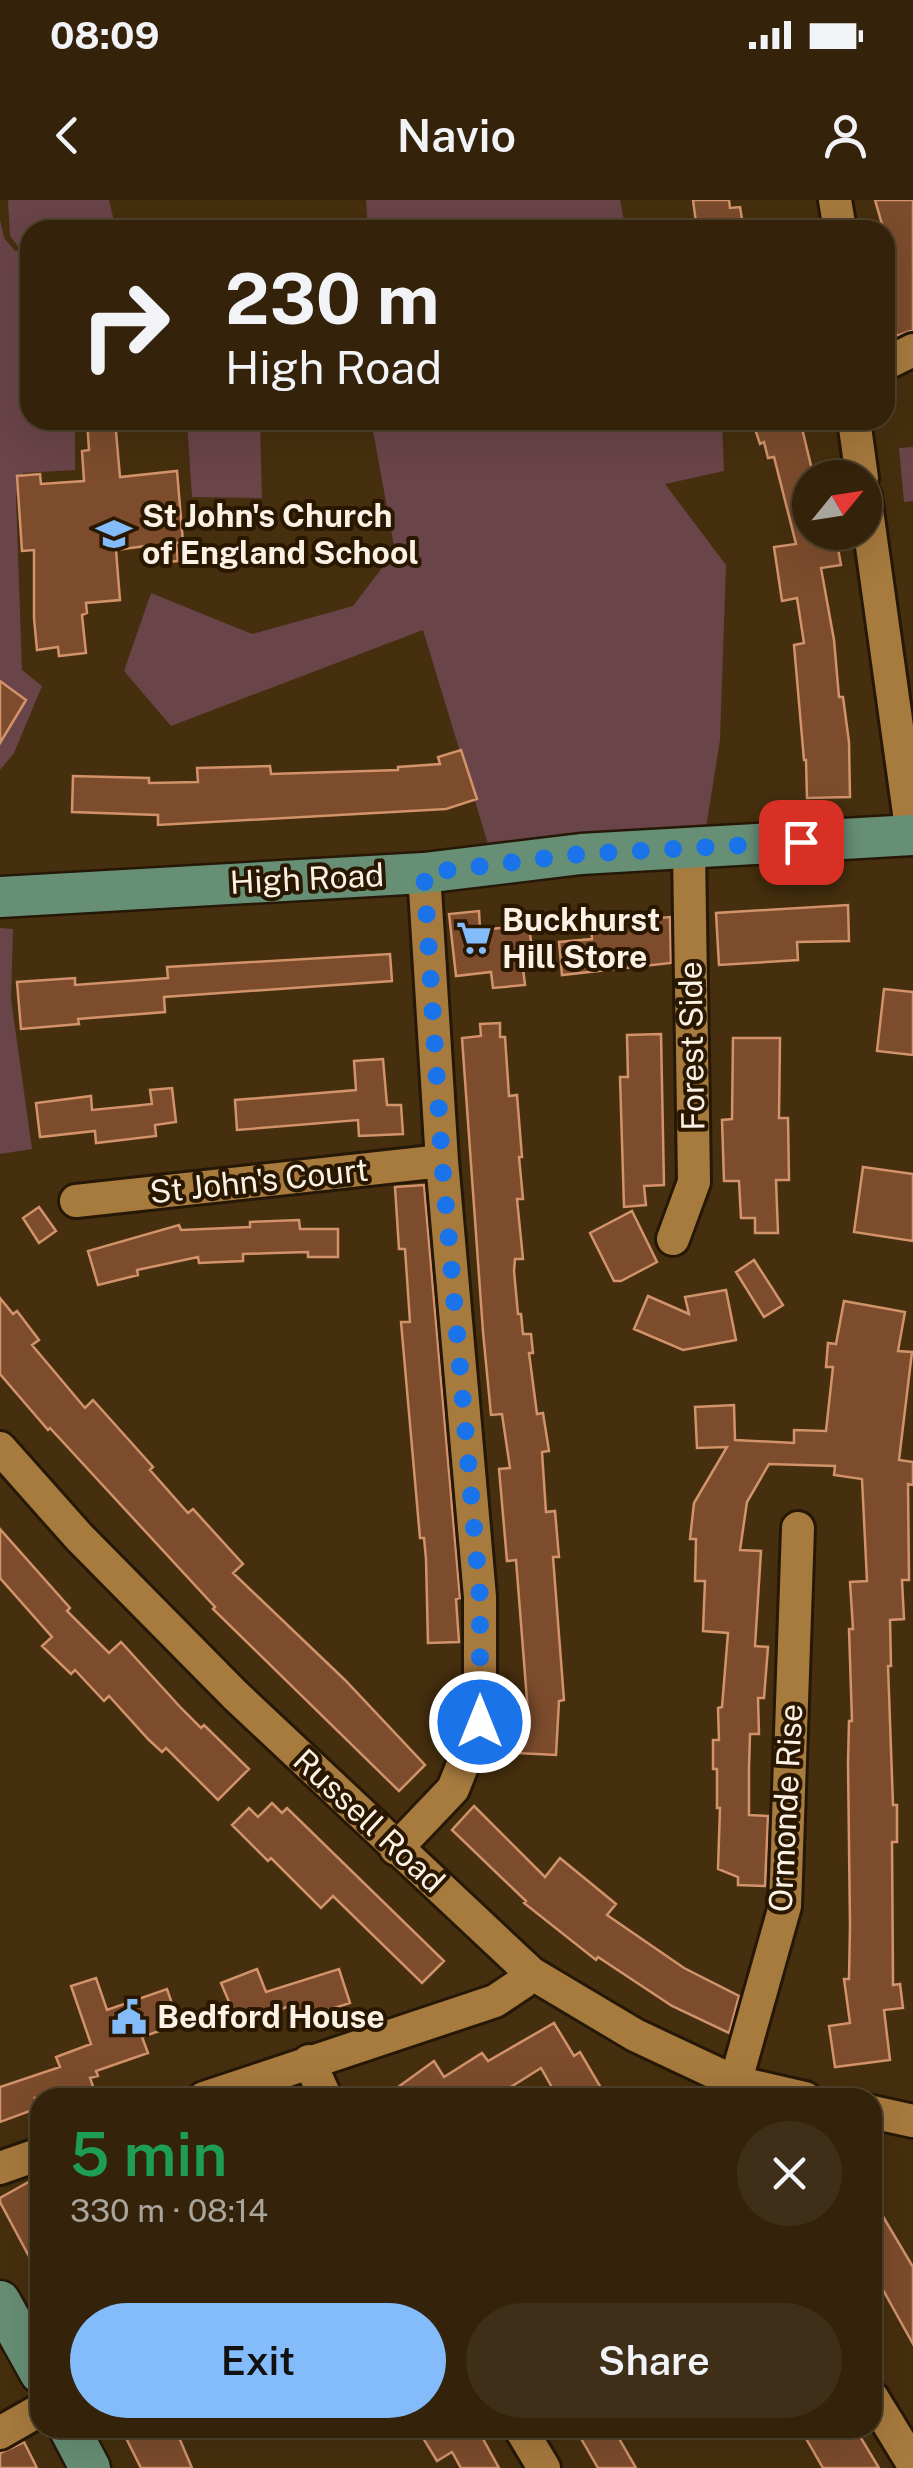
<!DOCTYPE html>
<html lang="en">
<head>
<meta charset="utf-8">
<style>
  body { margin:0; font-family:"Public Sans",sans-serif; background:#3f2f18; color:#f1f3f6; height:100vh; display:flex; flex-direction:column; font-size:38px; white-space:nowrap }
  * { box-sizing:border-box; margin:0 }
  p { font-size:32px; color:#a9a49c }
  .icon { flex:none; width:55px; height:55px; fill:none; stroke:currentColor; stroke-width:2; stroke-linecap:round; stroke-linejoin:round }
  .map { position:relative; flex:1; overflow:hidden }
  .details { position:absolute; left:30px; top:1888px; width:852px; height:350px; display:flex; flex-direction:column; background:#34230a; border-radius:30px; box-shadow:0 10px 40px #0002,0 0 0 2px #4e402b }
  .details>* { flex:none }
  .top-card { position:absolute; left:20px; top:20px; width:875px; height:210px; border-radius:30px; box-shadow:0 10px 40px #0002,0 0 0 2px #4e402b; background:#34230a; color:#f1f3f6; overflow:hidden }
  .needle { width:65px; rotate:60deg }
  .fabs { position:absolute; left:792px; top:260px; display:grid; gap:20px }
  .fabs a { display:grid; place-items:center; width:90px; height:90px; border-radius:50%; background:#34230a; box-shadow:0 10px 40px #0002,0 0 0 2px #4e402b; font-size:50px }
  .pin { position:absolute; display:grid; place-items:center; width:85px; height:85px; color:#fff; margin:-42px; border-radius:20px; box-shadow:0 5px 15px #0006 }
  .me { position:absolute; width:110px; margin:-55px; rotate:0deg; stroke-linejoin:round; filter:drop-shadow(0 0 8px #0008) }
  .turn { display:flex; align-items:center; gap:35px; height:210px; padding:0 40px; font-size:45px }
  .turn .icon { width:130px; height:130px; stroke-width:2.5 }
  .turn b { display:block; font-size:70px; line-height:85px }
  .round { display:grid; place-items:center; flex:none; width:105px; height:105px; border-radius:52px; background:#3f2f18 }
  .summary { display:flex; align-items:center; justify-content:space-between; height:170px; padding:0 40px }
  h1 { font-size:60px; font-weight:600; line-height:75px; color:#1e9e55 }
  .button { display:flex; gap:20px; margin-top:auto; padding:20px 40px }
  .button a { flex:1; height:115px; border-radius:60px; background:#84bcfb; color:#111; font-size:40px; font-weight:600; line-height:115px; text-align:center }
  .button a+a { background:#3f2f18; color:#f1f3f6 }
  .status { display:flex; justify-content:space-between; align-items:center; height:70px; padding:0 50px; background:#34230a; direction:ltr }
  .status svg { height:28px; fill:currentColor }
  header { display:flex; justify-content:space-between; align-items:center; height:130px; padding:0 40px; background:#34230a; font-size:45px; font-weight:600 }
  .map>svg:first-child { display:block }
  .green { fill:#694448 }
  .building { fill:#7c4c2c; stroke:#d2926a; stroke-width:2.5 }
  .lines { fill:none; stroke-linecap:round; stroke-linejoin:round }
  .minor-casing { stroke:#261806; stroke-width:38 }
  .major-casing { stroke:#261806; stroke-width:45 }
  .minor { stroke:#a77a3e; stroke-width:32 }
  .major { stroke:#678f75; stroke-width:40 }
  .route { stroke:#1a73e8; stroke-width:18; stroke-dasharray:0 32.4 }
  .labels { text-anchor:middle; stroke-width:8; stroke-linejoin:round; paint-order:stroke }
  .poi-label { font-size:32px; font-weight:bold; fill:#fbf1e5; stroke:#291700; text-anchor:start }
  .street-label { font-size:32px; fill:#fbf1e5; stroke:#291700 }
</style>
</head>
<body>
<div class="status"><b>08:09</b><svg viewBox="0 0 49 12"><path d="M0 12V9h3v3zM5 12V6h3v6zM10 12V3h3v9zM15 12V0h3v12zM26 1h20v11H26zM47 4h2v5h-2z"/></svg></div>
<header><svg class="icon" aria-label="back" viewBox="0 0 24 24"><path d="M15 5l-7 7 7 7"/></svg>Navio<svg class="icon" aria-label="person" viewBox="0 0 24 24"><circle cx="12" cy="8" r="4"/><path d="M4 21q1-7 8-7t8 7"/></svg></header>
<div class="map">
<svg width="913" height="2268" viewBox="0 0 913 2268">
  <rect width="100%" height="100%" fill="#462f0e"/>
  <path class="green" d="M8 0H109L116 30H30V220H75V270L23 273 16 297 22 470 42 486 14 553 0 570V20L4 38 15 51 21 50 10 36Z
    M366 0H620L626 30H368Z
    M187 220H260L262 298 192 297Z
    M371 220H708L722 223 724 271 665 284 726 365 720 540 705 634 598 635 488 644 423 430 171 526 124 471 151 393 252 434 353 406 395 351Z
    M913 247V301L904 302 899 248Z
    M0 728 13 729 11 799 32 949 0 954Z"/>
  <path class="building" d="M693 0H729L730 8 740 7 743 25 697 30Z
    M875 0H913V130L897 136 887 107 895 104 885 76V65L893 62Z
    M87 220H115L120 277 177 271 183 342 176 343 178 361 155 363 153 345 116 350 120 400 86 403 87 413 82 415 86 453 59 456 58 447 37 450 34 418V350L22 351 17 276 40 274 41 284 84 281 82 251 89 250Z
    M752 220H800L814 278H810V332H820L822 340 836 337 841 365 821 368 834 440 839 497H843L849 542 850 597 807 598 806 560H804L794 445 804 443 797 398 782 401 774 347 796 344 774 257 768 258 764 242 760 244Z
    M0 481 26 500 0 543Z
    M461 550 477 599 446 609 158 625V615L72 612 73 576 149 578V583L198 582 197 568 270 566 271 574 398 570V567L440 564 438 557Z
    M848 705 849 741 797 742 798 760 719 765 716 713Z
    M479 711 480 730 529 725 533 758 522 760 525 785 493 788 491 772 456 776 449 714Z
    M670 717 671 763 562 775 559 742 592 739 591 724Z
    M390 754 392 781 164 797 165 812 78 819 79 824 21 829 17 782 75 778V785L168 778 167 767Z
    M884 789 913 792V855L877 851Z
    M500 823V837H505L509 896 517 895 522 957H519L523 999H517L523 1059H515L514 1071 518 1114H521L523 1134H531L533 1153H529L537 1214 543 1213 549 1251 542 1252 546 1312 555 1311 558 1346 559 1357H553L564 1500 559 1501 556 1555 517 1553 520 1513H528L516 1360 507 1361 499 1269 510 1268 502 1214 491 1215 483 1132 462 838 481 836 480 824Z
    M661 834 664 985 644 986 646 1005 624 1007 620 877H628L627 835Z
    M733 838H780L779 918H788L789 980H776L778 1033H755V1018H741L739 981H724L722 920 732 919Z
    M383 859 387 905H401L403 934 359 936 358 920 237 930 235 900 356 890 354 861Z
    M172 888 176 922 155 925 156 936 96 943 95 931 40 937 36 903 91 896 92 910 133 906 152 904 150 890Z
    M863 967 913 974V1041L854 1032Z
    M424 985 460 1398 456 1399 459 1442 428 1443 426 1359 424 1338H420L401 1122H410L405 1049H399L395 987Z
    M39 1007 56 1031 39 1043 23 1018Z
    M632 1011 657 1062 621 1081H614L590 1033Z
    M299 1020 300 1029H338V1057H308V1052L273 1053 243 1054V1061L199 1063 198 1057 137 1070 138 1075 98 1085 88 1051 179 1025 181 1030 250 1027V1022Z
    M754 1060 783 1105 764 1117 736 1072Z
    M726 1090 736 1140 683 1150 634 1129 648 1096 689 1114 685 1097Z
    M0 1098 13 1114 17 1111 39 1140 32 1145 85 1208 93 1200 153 1267 150 1270 188 1313 193 1309 243 1364 233 1373 345 1480 425 1565 399 1591 213 1409 215 1407 50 1228 48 1230 0 1174Z
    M844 1101 905 1112 898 1151 912 1152 899 1260 913 1262V1285L908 1284 909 1380H902L904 1419 890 1420 891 1466H888L893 1605H897V1642H892L893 1785 900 1784 903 1808 884 1810 890 1860 835 1867 829 1826 850 1823 844 1779H849L850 1726 848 1563 849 1521H852L849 1429H853L850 1382 867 1381 862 1279 834 1275 835 1266 769 1264 747 1302 740 1350 761 1351 755 1446 768 1447 764 1498H758L759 1534H750L749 1568V1615L768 1616 765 1686 738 1685V1677L718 1669 720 1608H717V1569H713V1540H719L718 1508 722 1507 728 1433 703 1431 705 1381H695L696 1339H690L694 1303 727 1247 697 1248 695 1207 734 1205 735 1240 794 1243V1230L826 1231 833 1167H826L828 1143 836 1144Z
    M0 1329 70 1408 67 1411 109 1453 121 1442 181 1508 201 1528 204 1525 249 1569 218 1600 166 1548 162 1552 149 1540 109 1496 104 1501 75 1470 71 1474 42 1446 52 1437 0 1378Z
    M272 1603 282 1613 287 1608 444 1761 422 1783 333 1696 321 1708 271 1658 268 1661 232 1625 249 1608 258 1617Z
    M474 1606 545 1677 560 1658 616 1704 607 1715 684 1768 739 1796 729 1833 672 1806 598 1757 596 1760 524 1703 526 1701 452 1630Z
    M257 1769 266 1792 339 1769 350 1803 294 1821 289 1806 256 1820 251 1809 235 1816 221 1783Z
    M96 1778 107 1810 167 1789 179 1824 142 1837 148 1853 96 1871 98 1876 90 1878 94 1889 70 1898H35L38 1908 0 1922V1887L60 1867 56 1857 91 1844 71 1786Z
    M554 1823 574 1856 580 1852 607 1898H558L541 1868 506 1890 510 1898H383L434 1861 444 1877 482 1853 488 1861Z
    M34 1979 40 1992V2077L0 2002V1998Z
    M872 1998 913 2067V2144L872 2070Z
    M121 2228H175L192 2268H141Z
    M441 2228H477L499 2268H461L452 2252 437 2261 423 2238Z
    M575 2228H613L636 2268H598Z
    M800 2228H855L879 2268H823Z
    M24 2242 37 2268H0V2253Z"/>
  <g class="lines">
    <defs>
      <path id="minor" d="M835 0 840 30
        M885 164 913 150
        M854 220 862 278
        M865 296 912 635
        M76 1001 442 961
        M673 1039 694 982 689 650
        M0 1248 79 1337 235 1495 531 1773 635 1835 735 1882 805 1898
        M396 1649 453 1589 480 1522V1397L442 961 424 673
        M309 1861 326 1898
        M204 1898 495 1801 522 1783 531 1773
        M731 1898 785 1706 798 1328
        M872 1912 913 1921
        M0 1968 40 1954
        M872 2197 913 2264
        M520 2228 544 2268
        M0 2233 40 2210"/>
      <path id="major" d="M0 697 424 673 581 654 913 635
        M0 2101 40 2173
        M69 2228 90 2268"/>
    </defs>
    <use href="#minor" class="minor-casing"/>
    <use href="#major" class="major-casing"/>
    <use href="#minor" class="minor"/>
    <use href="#major" class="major"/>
  </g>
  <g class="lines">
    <path class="route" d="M480 1522V1397L442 961 424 673 581 654 801 642"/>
  </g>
  <defs>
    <symbol id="school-bare" viewBox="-9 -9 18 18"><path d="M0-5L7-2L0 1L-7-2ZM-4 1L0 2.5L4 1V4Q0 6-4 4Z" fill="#84bcfb" stroke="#291700" stroke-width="2.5" paint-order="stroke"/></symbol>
    <symbol id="supermarket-bare" viewBox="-9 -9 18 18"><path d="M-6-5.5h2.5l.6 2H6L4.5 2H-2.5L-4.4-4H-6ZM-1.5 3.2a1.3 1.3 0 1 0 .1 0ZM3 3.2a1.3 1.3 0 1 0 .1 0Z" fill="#84bcfb" stroke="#291700" stroke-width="2.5" paint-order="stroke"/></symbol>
    <symbol id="civic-bare" viewBox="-9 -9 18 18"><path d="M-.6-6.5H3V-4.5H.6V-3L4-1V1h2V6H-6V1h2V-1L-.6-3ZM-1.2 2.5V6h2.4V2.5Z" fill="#84bcfb" stroke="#291700" stroke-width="2.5" paint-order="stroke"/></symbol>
  </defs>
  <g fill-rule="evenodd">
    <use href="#school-bare" x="89" y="309" width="50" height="50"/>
    <use href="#supermarket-bare" x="449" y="713" width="50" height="50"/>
    <use href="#civic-bare" x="104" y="1792" width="50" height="50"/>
  </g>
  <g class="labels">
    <g class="poi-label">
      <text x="142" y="327">St John's Church<tspan x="142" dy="37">of England School</tspan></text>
      <text x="502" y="731">Buckhurst<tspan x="502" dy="37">Hill Store</tspan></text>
      <text x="157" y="1828">Bedford House</text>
    </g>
    <g class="street-label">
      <text transform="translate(307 679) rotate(-3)" y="11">High Road</text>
      <text transform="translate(692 846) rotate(-91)" y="11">Forest Side</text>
      <text transform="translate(259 981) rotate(-6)" y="11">St John's Court</text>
      <text transform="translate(786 1608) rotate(-87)" y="11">Ormonde Rise</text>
      <text transform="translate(369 1621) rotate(43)" y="11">Russell Road</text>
    </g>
  </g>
</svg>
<div class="fabs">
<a><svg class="needle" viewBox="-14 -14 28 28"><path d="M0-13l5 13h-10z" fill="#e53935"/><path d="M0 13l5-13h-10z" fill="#a9a49c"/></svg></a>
</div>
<div class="pin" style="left:801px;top:642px;background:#d93025"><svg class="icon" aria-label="arrive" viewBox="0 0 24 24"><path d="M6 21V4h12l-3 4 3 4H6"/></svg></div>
<svg class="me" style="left:480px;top:1522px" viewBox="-20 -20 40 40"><circle r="17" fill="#1a73e8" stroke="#fff" stroke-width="3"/><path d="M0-11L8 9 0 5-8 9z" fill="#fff"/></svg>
<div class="top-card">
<div class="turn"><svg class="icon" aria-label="right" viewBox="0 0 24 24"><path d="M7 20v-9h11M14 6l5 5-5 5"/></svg><div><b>230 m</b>High Road</div></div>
</div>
<section class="details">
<div class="summary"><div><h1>5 min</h1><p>330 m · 08:14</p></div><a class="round"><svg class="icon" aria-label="close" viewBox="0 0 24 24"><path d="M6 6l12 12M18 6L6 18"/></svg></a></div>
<div class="button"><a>Exit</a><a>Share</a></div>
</section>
</div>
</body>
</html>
